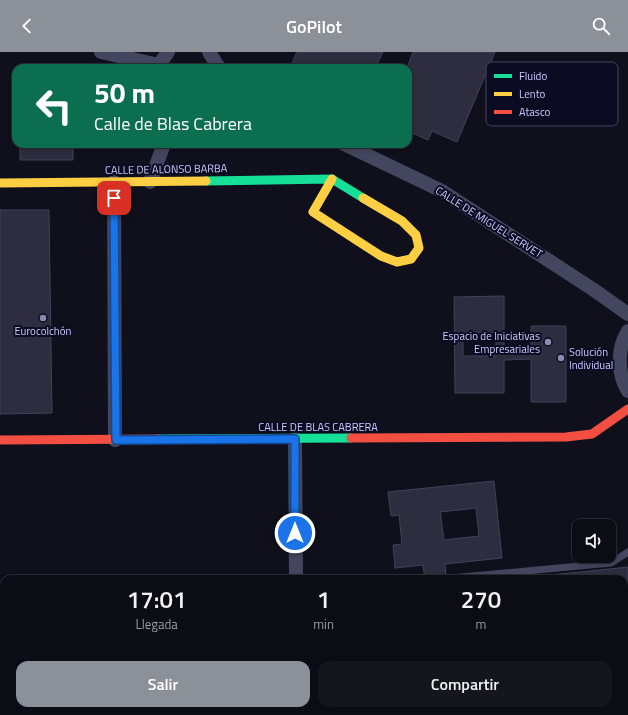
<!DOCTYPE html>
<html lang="es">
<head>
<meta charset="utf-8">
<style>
  body { margin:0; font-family:"Titillium Web",sans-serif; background:#15151e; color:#f1f3f6; height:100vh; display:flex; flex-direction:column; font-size:15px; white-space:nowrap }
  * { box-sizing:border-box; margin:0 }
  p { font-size:13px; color:#9a9ba0 }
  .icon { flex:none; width:22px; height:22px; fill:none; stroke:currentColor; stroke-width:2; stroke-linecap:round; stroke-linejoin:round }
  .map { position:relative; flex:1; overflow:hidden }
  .panel { position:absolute; left:0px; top:523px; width:628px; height:140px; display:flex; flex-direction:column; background:#0c0c15; border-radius:12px 12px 0 0; box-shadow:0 2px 6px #0003,0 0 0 1px #2c2c34 }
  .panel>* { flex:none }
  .banner { position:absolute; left:12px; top:12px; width:400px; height:84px; border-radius:12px; box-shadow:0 2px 6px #0003,0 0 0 1px #2c2c34; background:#0b6e4f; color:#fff; overflow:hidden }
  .controls { position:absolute; left:572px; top:467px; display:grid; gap:8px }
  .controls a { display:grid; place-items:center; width:44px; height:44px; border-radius:8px; background:#0c0c15; box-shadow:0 2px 6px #0003,0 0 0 1px #2c2c34; font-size:20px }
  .pin { position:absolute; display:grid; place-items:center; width:34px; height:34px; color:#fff; margin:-17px; border-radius:8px; box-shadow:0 2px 6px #0006 }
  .me { position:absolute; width:44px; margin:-22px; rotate:0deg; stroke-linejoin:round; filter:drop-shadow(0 0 3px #0008) }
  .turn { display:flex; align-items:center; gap:14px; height:84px; padding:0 16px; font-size:18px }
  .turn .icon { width:52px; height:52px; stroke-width:2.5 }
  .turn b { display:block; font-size:28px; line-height:34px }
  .eta { display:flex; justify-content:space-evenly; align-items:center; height:68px; text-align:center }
  .eta b { font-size:24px; font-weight:600; line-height:28px }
  .cta { display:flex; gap:8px; margin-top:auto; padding:8px 16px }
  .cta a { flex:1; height:46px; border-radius:12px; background:#8c9099; color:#fff; font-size:16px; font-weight:600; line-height:46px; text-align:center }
  .cta a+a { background:#15151e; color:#f1f3f6 }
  header { display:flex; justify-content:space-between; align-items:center; height:52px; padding:0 16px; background:#8c9099; color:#fff; font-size:18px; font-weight:600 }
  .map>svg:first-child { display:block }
  .building { fill:#2e2d3f; stroke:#41425b; fill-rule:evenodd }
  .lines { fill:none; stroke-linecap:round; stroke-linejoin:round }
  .lane { stroke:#43465e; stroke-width:7 }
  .street { stroke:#43465e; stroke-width:14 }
  .fast { stroke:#16e098; stroke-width:9 }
  .slow { stroke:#ffcf43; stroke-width:9 }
  .jam { stroke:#f24e42; stroke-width:9 }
  .route-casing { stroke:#114b97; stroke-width:10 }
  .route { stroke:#1a73e8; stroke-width:7 }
  .poi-dot { fill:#8a8bb0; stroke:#0b0b21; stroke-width:1.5 }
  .labels { text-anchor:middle; stroke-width:4; stroke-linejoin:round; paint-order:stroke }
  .street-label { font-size:11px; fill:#cbcdff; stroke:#0b0b21 }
  .poi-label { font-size:11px; fill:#cbcdff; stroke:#0b0b21 }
  .key { fill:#0b0b21; stroke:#454564; stroke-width:1 }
  .key-label { font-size:11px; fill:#cbcdff }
</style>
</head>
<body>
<header><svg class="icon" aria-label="back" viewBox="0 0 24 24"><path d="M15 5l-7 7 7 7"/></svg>GoPilot<svg class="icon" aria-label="search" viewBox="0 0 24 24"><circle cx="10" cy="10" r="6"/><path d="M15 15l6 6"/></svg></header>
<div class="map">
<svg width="628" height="663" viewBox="0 0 628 663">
  <rect width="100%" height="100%" fill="#10101c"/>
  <path class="building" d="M297 0H383L375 16H290Z
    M413 0H495L457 90 432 79 428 88 408 79V16H407Z
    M20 92H73V108H20Z
    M0 158H49L52 361 0 362Z
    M504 244V299L531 298V274H566V350H531V307L504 308V341H455L454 245ZM463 281H496V304H463Z
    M494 429 502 506 445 512 446 527H425L423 513 395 516 393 493 402 492 399 463 391 464 388 440ZM476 456 479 484 444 488 440 460Z
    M628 515V663H435V659H624V527H513Z"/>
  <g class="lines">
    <path class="lane" d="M441 527 611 511 628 500
      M0 658H4
      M26 659 27 663
      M325 663V659"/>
    <path class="street" d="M101 0 159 13
      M209 0 219 16
      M159 16V13L168 0
      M344 92 442 139 594 238 628 262
      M114 130 115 388
      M150 130 164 92
      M628 279C617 296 617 321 628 339
      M295 387 296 527"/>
    <path class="fast" d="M206 129 332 127 363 146
      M158 387 351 386"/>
    <path class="slow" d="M332 127 313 160 381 204 397 210 411 207 419 196 416 183 402 169 363 146
      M0 131 206 129"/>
    <path class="jam" d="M351 386 566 385 592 382 628 357
      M0 388 158 387"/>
  </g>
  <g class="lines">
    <defs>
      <path id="route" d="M114 146 116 388 295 387V481"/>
    </defs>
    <use href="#route" class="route-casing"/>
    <use href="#route" class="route"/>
  </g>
  <g class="poi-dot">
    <circle cx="43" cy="266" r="4"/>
    <circle cx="548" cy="290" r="4"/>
    <circle cx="561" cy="306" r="4"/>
  </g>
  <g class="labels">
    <g class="street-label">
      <text transform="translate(166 117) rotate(-1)" y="4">CALLE DE ALONSO BARBA</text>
      <text transform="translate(489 170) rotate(32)" y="4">CALLE DE MIGUEL SERVET</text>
      <text x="318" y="379">CALLE DE BLAS CABRERA</text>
    </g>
    <g class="poi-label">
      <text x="43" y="283">Eurocolchón</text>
      <text x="540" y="288" text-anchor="end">Espacio de Iniciativas<tspan x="540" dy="13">Empresariales</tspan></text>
      <text x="569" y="304" text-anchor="start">Solución<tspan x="569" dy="13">Individual</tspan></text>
    </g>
  </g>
  <rect x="486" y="10" width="132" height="64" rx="6" class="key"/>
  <rect x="494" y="22" width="18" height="4" fill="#16e098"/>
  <rect x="494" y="40" width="18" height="4" fill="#ffcf43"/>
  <rect x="494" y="58" width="18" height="4" fill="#f24e42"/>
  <g class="key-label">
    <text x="519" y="28">Fluido</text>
    <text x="519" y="46">Lento</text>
    <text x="519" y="64">Atasco</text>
  </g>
</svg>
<div class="controls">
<a><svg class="icon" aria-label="sound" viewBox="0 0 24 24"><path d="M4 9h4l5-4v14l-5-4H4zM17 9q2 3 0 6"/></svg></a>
</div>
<div class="pin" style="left:114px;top:146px;background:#d93025"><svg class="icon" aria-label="arrive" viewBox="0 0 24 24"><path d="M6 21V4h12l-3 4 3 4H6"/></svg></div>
<svg class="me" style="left:295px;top:481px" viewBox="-20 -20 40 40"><circle r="17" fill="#1a73e8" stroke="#fff" stroke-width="3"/><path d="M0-11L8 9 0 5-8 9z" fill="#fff"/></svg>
<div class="banner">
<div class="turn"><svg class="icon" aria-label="left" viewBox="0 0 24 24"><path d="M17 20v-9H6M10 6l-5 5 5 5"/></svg><div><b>50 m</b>Calle de Blas Cabrera</div></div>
</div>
<section class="panel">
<div class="eta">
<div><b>17:01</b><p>Llegada</p></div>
<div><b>1</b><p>min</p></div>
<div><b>270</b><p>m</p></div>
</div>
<div class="cta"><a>Salir</a><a>Compartir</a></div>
</section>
</div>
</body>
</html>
